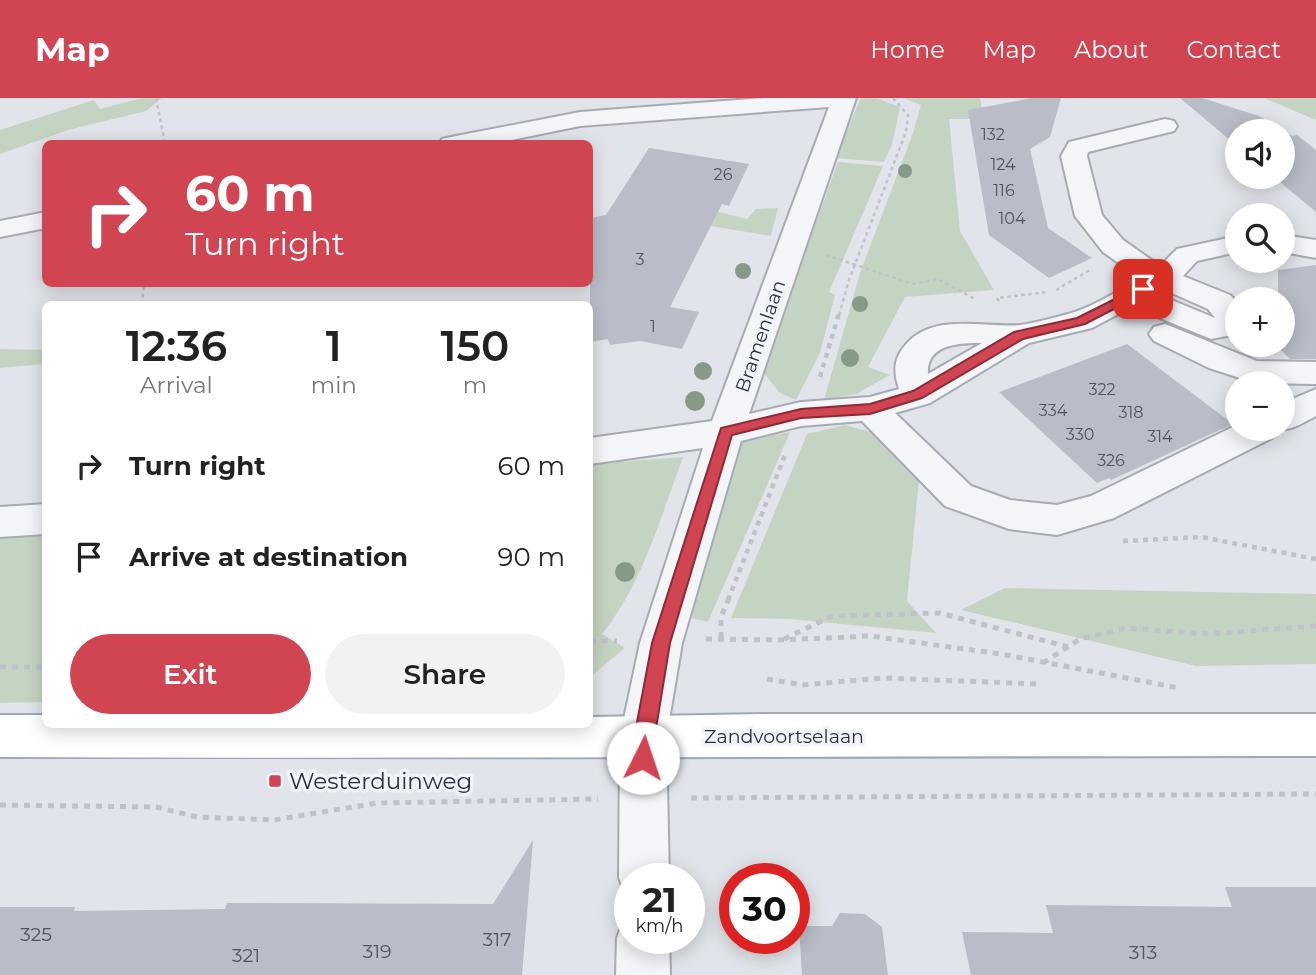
<!DOCTYPE html>
<html lang="en">
<head>
<meta charset="utf-8">
<style>
  body { margin:0; font-family:Montserrat,sans-serif; background:#f2f2f2; color:#222; height:100vh; display:flex; flex-direction:column; font-size:26px; white-space:nowrap }
  * { box-sizing:border-box; margin:0 }
  p { font-size:23px; color:#767676 }
  .icon { flex:none; width:38px; height:38px; fill:none; stroke:currentColor; stroke-width:2; stroke-linecap:round; stroke-linejoin:round }
  .map { position:relative; flex:1; overflow:hidden }
  .drawer { position:absolute; left:42px; top:203px; width:551px; height:427px; display:flex; flex-direction:column; background:#fff; border-radius:10px; box-shadow:0 4px 18px #0003 }
  .drawer>* { flex:none }
  .guide { position:absolute; left:42px; top:42px; width:551px; height:147px; border-radius:10px; box-shadow:0 4px 18px #0003; background:#d14452; color:#fff; overflow:hidden }
  .controls { position:absolute; left:1225px; top:21px; display:grid; gap:14px }
  .controls a { display:grid; place-items:center; width:70px; height:70px; border-radius:50%; background:#fff; box-shadow:0 4px 18px #0003; font-size:35px }
  .speed { position:absolute; left:614px; top:765px; display:flex; gap:14px; font-size:35px; font-weight:700; text-align:center }
  .speed>* { display:grid; place-content:center; width:91px; height:91px; border-radius:50%; background:#fff; box-shadow:0 4px 18px #0003; line-height:1 }
  .speed small { font-size:18px; font-weight:400 }
  .speed .limit { border:10px solid #d22; background:#fff; color:#111 }
  .pin { position:absolute; display:grid; place-items:center; width:60px; height:60px; color:#fff; margin:-30px; border-radius:14px; box-shadow:0 4px 10px #0006 }
  .me { position:absolute; width:77px; margin:-38px; rotate:4deg; stroke-linejoin:round; filter:drop-shadow(0 0 5px #0008) }
  .turn { display:flex; align-items:center; gap:24px; height:147px; padding:0 28px; font-size:32px }
  .turn .icon { width:91px; height:91px; stroke-width:2.5 }
  .turn b { display:block; font-size:49px; line-height:60px }
  .eta { display:flex; justify-content:space-evenly; align-items:center; height:119px; text-align:center }
  .eta b { font-size:42px; font-weight:600; line-height:49px }
  .button { display:flex; gap:14px; margin-top:auto; padding:14px 28px }
  .button a { flex:1; height:80px; border-radius:42px; background:#d14452; color:#fff; font-size:28px; font-weight:600; line-height:80px; text-align:center }
  .button a+a { background:#f2f2f2; color:#222 }
  ul { padding:0; list-style:none }
  li { display:flex; align-items:center; gap:21px; height:91px; padding:0 28px }
  li div { flex:1 }
  li b { display:block; font-size:26px }
  li em { font-style:normal }
  header { display:flex; align-items:center; gap:42px; box-sizing:border-box; height:98px; padding:0 35px; background:#d14452; color:#fff }
  header strong { font-size:33px }
  nav { display:flex; gap:38px; margin-inline-start:auto; font-size:24px }
  .map>svg:first-child { display:block }
  .green { fill:#c5d4c2 }
  .building { fill:#b8bdc7 }
  .lines { fill:none; stroke-linecap:round; stroke-linejoin:round }
  .minor-casing { stroke:#a6abb4; stroke-width:4 }
  .major-casing { stroke:#a0a8b6; stroke-width:4 }
  .path-far2 { stroke:#bfc2c9; stroke-width:2.5; stroke-dasharray:3.5 3.5; stroke-linecap:butt }
  .path-far1 { stroke:#bfc2c9; stroke-width:4.5; stroke-dasharray:5 5; stroke-linecap:butt }
  .path { stroke:#bfc2c9; stroke-width:5; stroke-dasharray:6 6; stroke-linecap:butt }
  .minor { fill:#f4f5f8; fill-rule:evenodd }
  .major { fill:#fff; fill-rule:evenodd }
  .tree { fill:#869a87 }
  .route { fill:#d14452; stroke:#882c35; stroke-width:2 }
  .poi-dot { fill:#d14452; stroke:#f0f3f7; stroke-width:2.5 }
  .labels { text-anchor:middle; stroke-width:7; stroke-linejoin:round; paint-order:stroke }
  .number-label { font-size:16px; fill:#4d5463 }
  .street-label { font-size:19px; fill:#293142; stroke:#f0f3f7 }
  .near-number-label { font-size:19px; fill:#4d5463 }
  .near-poi-label { font-size:23px; fill:#293142; stroke:#f0f3f7; text-anchor:start }
</style>
</head>
<body>
<header>
<strong>Map</strong>
<nav><a>Home</a><a>Map</a><a>About</a><a>Contact</a></nav>
</header>
<div class="map">
<svg width="1316" height="877" viewBox="0 0 1316 877">
  <rect width="100%" height="100%" fill="#e1e4ea"/>
  <path class="green" d="M142 0H162L146 13 68 32 0 56V32L94 2 100 11Z
    M861 0H876L900 9 892 47 884 64 835 60Z
    M903 0H980L982 11 972 21H949L960 133 994 192 905 199 868 269 890 277 856 296 824 302 860 175 913 35 921 7Z
    M1264 0H1316V22Z
    M838 64 883 68 829 194 835 197 820 255 796 302 780 295 762 273Z
    M778 110 771 138 705 127 715 113 747 121 756 111Z
    M0 251 45 252V266L0 270Z
    M845 327 874 335 919 382 907 503 936 535 790 521 731 520 807 336Z
    M790 334 708 524 687 519 740 343Z
    M683 359C661 418 642 487 602 536L625 550 590 579V366Z
    M45 434V604L0 605V437Z
    M1005 490 1316 496V566L1196 568 961 512Z"/>
  <path class="building" d="M1032 0H1061L1050 39 1030 51 1048 130 1092 160 1049 180 989 137 968 12Z
    M1180 0H1202L1259 18 1292 38 1297 37 1316 52V114L1274 79H1283V33H1237V48Z
    M649 50 749 66 729 108 722 106 670 209 699 214 682 251 640 243 610 247 608 241 590 244V120L606 117Z
    M1316 167V261H1290L1279 250V247H1283V201H1278V172Z
    M1127 246 1233 326 1111 382 1109 380 1097 385 999 294Z
    M533 742 522 877H0V809H75L74 813 225 811 227 805 493 806Z
    M1225 789H1316V877H971L962 834 1053 835 1046 807 1232 809Z
    M840 815 865 816 882 829 888 877H802L799 828H832Z"/>
  <g class="lines">
    <defs>
      <path id="minor" d="M763 0H856L749 316 801 304 870 299 899 291C894 276 893 263 903 250 930 213 982 230 1020 227 1036 225 1052 220 1068 216 1092 210 1118 192 1141 181L1103 154 1075 118 1061 58 1069 44 1165 21 1174 23 1177 28 1174 33 1088 54 1087 58 1102 117 1123 142 1160 168 1177 151 1237 138V154L1197 163 1183 178 1230 197 1237 204V236L1211 241 1155 218 1126 212 1092 230 1029 245 930 305 895 315 971 388 1010 402 1057 407 1091 398 1237 327V331H1277L1272 340 1114 420 1057 437 1009 431 945 408 862 323 801 328 741 343 682 545 666 640 669 780H630V799L626 798 619 780 620 640 640 545 703 350 590 366V340L712 323 829 9 580 28 492 46H439L442 41 451 39 580 14ZM1165 192 1208 211 1215 220 1174 203 1153 198ZM982 245 928 276C926 246 959 245 982 245Z
        M46 114V130L0 139V123Z
        M1283 137 1316 142V160L1283 154Z
        M1165 226 1257 263 1316 264V286L1255 285 1209 270 1154 243 1149 236 1154 229Z
        M1316 291V318C1304 324 1292 333 1278 331H1283V305Z
        M46 406V436L0 439V409Z
        M630 819V840H669L670 877H616L617 840 624 821Z"/>
      <path id="major" d="M769 616H1316V658C877 658 439 661 0 659V617H46V626H590V619Z"/>
    </defs>
    <use href="#minor" class="minor-casing"/>
    <use href="#major" class="major-casing"/>
    <path class="path-far2" d="M156 0 165 46
      M826 157 913 186 938 181 975 201
      M1056 192 1090 172
      M999 203 997 200 1047 194
      M142 206 144 186
      M839 217 849 182 906 34 908 17 893 0"/>
    <path class="path-far1" d="M820 279 839 215
      M1123 443 1201 439 1316 461
      M728 502 785 357"/>
    <path class="path" d="M721 540V519L729 500
      M706 541 781 542 870 538 1001 556 1179 590
      M784 541 832 518 940 515 1068 549
      M590 543H617
      M1043 565 1080 541 1127 530 1208 536 1316 528
      M0 569H46
      M767 581 802 587 883 580 1038 586
      M691 700 1316 696
      M0 707 156 709 197 719 274 722 377 705 598 701"/>
    <use href="#minor" class="minor"/>
    <use href="#major" class="major"/>
  </g>
  <g class="tree">
    <circle cx="905" cy="73" r="7"/>
    <circle cx="743" cy="173" r="8"/>
    <circle cx="860" cy="206" r="8"/>
    <circle cx="850" cy="260" r="9"/>
    <circle cx="703" cy="273" r="9"/>
    <circle cx="695" cy="303" r="10"/>
    <circle cx="625" cy="474" r="10"/>
  </g>
  <path class="route" d="M1143 187 1149 191 1147 194 1085 226 1023 241 922 300 870 316 801 320 732 337 670 545 650 667 643 669 637 667 634 640 652 545 721 330 801 311 870 306 913 293 1014 234 1077 220Z"/>
  <rect class="poi-dot" x="268" y="676" width="14" height="14" rx="3.5"/>
  <g class="labels">
    <g class="number-label">
      <text x="993" y="42">132</text>
      <text x="1003" y="72">124</text>
      <text x="723" y="82">26</text>
      <text x="1004" y="98">116</text>
      <text x="1012" y="126">104</text>
      <text x="640" y="167">3</text>
      <text x="653" y="234">1</text>
      <text x="1102" y="297">322</text>
      <text x="1053" y="318">334</text>
      <text x="1131" y="320">318</text>
      <text x="1080" y="342">330</text>
      <text x="1160" y="344">314</text>
      <text x="1111" y="368">326</text>
    </g>
    <g class="street-label">
      <text transform="translate(760 238) rotate(-71)" y="7">Bramenlaan</text>
      <text x="784" y="645">Zandvoortselaan</text>
    </g>
    <g class="near-number-label">
      <text x="36" y="843">325</text>
      <text x="497" y="848">317</text>
      <text x="377" y="860">319</text>
      <text x="1143" y="861">313</text>
      <text x="246" y="864">321</text>
    </g>
    <g class="near-poi-label">
      <text x="289" y="691">Westerduinweg</text>
    </g>
  </g>
</svg>
<div class="controls">
<a><svg class="icon" aria-label="sound" viewBox="0 0 24 24"><path d="M4 9h4l5-4v14l-5-4H4zM17 9q2 3 0 6"/></svg></a>
<a><svg class="icon" aria-label="search" viewBox="0 0 24 24"><circle cx="10" cy="10" r="6"/><path d="M15 15l6 6"/></svg></a>
<a>+</a>
<a>−</a>
</div>
<div class="speed"><div>21<small>km/h</small></div><div class="limit">30</div></div>
<div class="pin" style="left:1143px;top:191px;background:#d93025"><svg class="icon" aria-label="arrive" viewBox="0 0 24 24"><path d="M6 21V4h12l-3 4 3 4H6"/></svg></div>
<svg class="me" style="left:643px;top:660px" viewBox="-20 -20 40 40"><circle r="19" fill="#fff"/><path d="M0-13L10 11 0 6-10 11z" fill="#d14452"/></svg>
<div class="guide">
<div class="turn"><svg class="icon" aria-label="right" viewBox="0 0 24 24"><path d="M7 20v-9h11M14 6l5 5-5 5"/></svg><div><b>60 m</b>Turn right</div></div>
</div>
<section class="drawer">
<div class="eta">
<div><b>12:36</b><p>Arrival</p></div>
<div><b>1</b><p>min</p></div>
<div><b>150</b><p>m</p></div>
</div>
<ul>
<li><svg class="icon" aria-label="right" viewBox="0 0 24 24"><path d="M7 20v-9h11M14 6l5 5-5 5"/></svg><div><b>Turn right</b></div><em>60 m</em></li>
<li><svg class="icon" aria-label="arrive" viewBox="0 0 24 24"><path d="M6 21V4h12l-3 4 3 4H6"/></svg><div><b>Arrive at destination</b></div><em>90 m</em></li>
</ul>
<div class="button"><a>Exit</a><a>Share</a></div>
</section>
</div>
</body>
</html>
